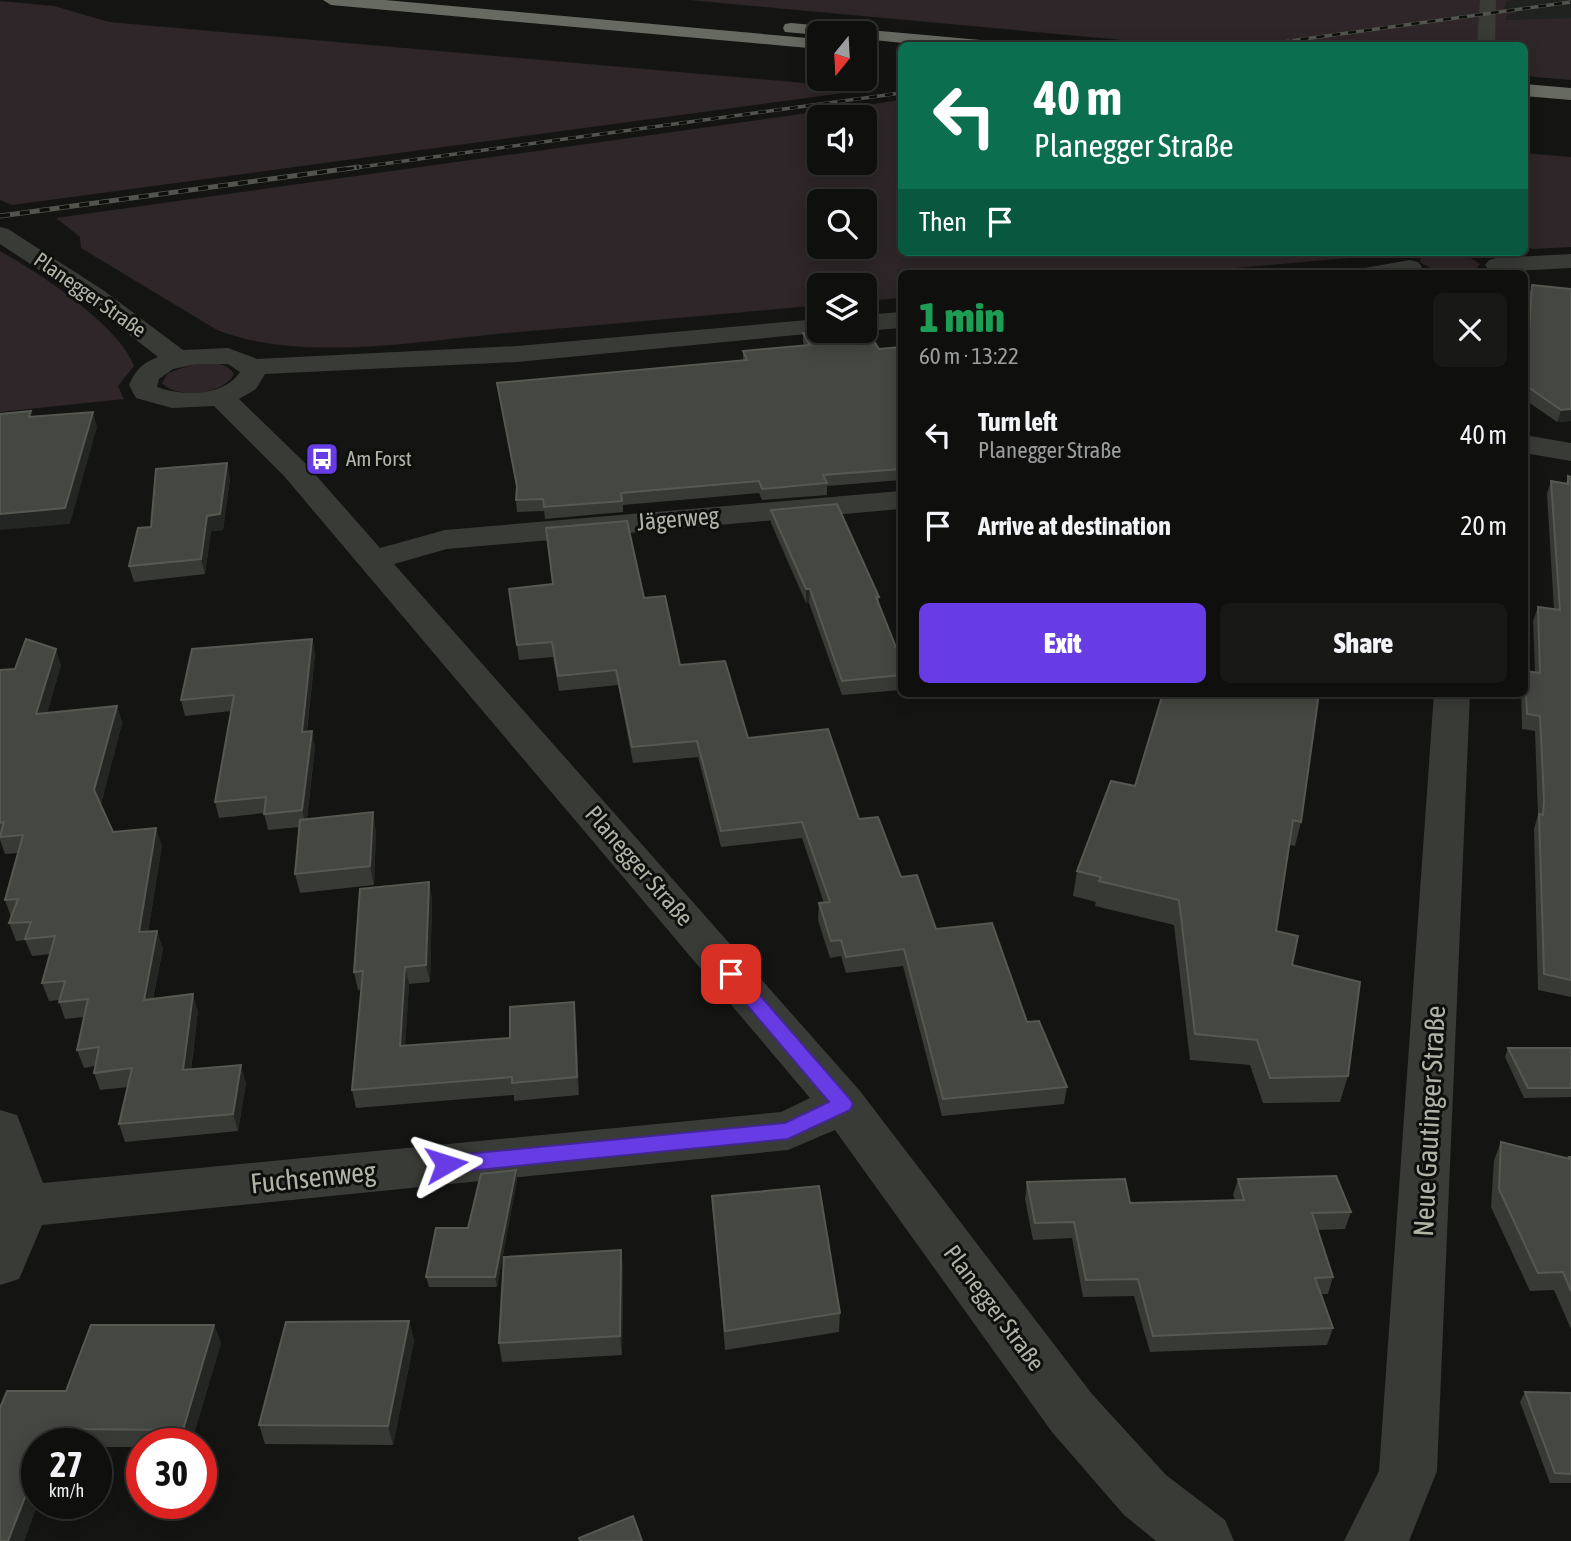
<!DOCTYPE html>
<html lang="en">
<head>
<meta charset="utf-8">
<style>
  body { margin:0; font-family:"Asap Condensed",sans-serif; background:#181917; color:#f1f3f6; height:100vh; display:flex; flex-direction:column; font-size:26px; white-space:nowrap }
  * { box-sizing:border-box; margin:0 }
  p { font-size:23px; color:#9b9d9e }
  .icon { flex:none; width:38px; height:38px; fill:none; stroke:currentColor; stroke-width:2; stroke-linecap:round; stroke-linejoin:round }
  .map { position:relative; flex:1; overflow:hidden }
  .drawer { position:absolute; left:898px; top:270px; width:630px; height:427px; display:flex; flex-direction:column; background:#0f100e; border-radius:10px; box-shadow:0 4px 18px #0003,0 0 0 2px #2f302e }
  .drawer>* { flex:none }
  .hud { position:absolute; left:898px; top:42px; width:630px; height:214px; border-radius:10px; box-shadow:0 4px 18px #0003,0 0 0 2px #2f302e; background:#0b6e4f; color:#fff; overflow:hidden }
  .needle { width:46px; rotate:198deg }
  .fabs { position:absolute; left:807px; top:21px; display:grid; gap:14px }
  .fabs a { display:grid; place-items:center; width:70px; height:70px; border-radius:10px; background:#0f100e; box-shadow:0 4px 18px #0003,0 0 0 2px #2f302e; font-size:35px }
  .speed { position:absolute; left:21px; top:1428px; display:flex; gap:14px; font-size:35px; font-weight:700; text-align:center }
  .speed>* { display:grid; place-content:center; width:91px; height:91px; border-radius:50%; background:#0f100e; box-shadow:0 4px 18px #0003,0 0 0 2px #2f302e; line-height:1 }
  .speed small { font-size:18px; font-weight:400 }
  .speed .limit { border:10px solid #d22; background:#fff; color:#111 }
  .pin { position:absolute; display:grid; place-items:center; width:60px; height:60px; color:#fff; margin:-30px; border-radius:14px; box-shadow:0 4px 10px #0006 }
  .me { position:absolute; width:77px; margin:-38px; rotate:84deg; stroke-linejoin:round; filter:drop-shadow(0 0 5px #0008) }
  .turn { display:flex; align-items:center; gap:24px; height:147px; padding:0 21px; font-size:32px }
  .turn .icon { width:91px; height:91px; stroke-width:2.5 }
  .turn b { display:block; font-size:49px; line-height:60px }
  .then { display:flex; align-items:center; height:66px; padding:0 21px; background:#0003; gap:14px; font-size:26px }
  .round { display:grid; place-items:center; flex:none; width:74px; height:74px; border-radius:10px; background:#181917 }
  .summary { display:flex; align-items:center; justify-content:space-between; height:119px; padding:0 21px }
  h1 { font-size:42px; font-weight:800; line-height:52px; color:#1e9e55 }
  .action { display:flex; gap:14px; margin-top:auto; padding:14px 21px }
  .action a { flex:1; height:80px; border-radius:10px; background:#673ce4; color:#fff; font-size:28px; font-weight:800; line-height:80px; text-align:center }
  .action a+a { background:#181917; color:#f1f3f6 }
  ul { padding:0; list-style:none }
  li { display:flex; align-items:center; gap:21px; height:91px; padding:0 21px }
  li div { flex:1 }
  li b { display:block; font-size:26px }
  li em { font-style:normal }
  .map>svg:first-child { display:block }
  .built { fill:#20221f }
  .green { fill:#2e2628; fill-rule:evenodd }
  .lines { fill:none; stroke-linecap:round; stroke-linejoin:round }
  .minor { fill:#393b37; fill-rule:evenodd }
  .highway { fill:#676a61; fill-rule:evenodd }
  .rail-far1-casing { stroke:#52544e; stroke-width:3.5 }
  .rail-casing { stroke:#52544e; stroke-width:5 }
  .rail-far1 { stroke:#0f100e; stroke-width:2.5; stroke-dasharray:8; stroke-linecap:butt }
  .rail { stroke:#0f100e; stroke-width:3.5; stroke-dasharray:10; stroke-linecap:butt }
  .wall { fill:#383a36 }
  .shaded-wall { fill:#242623 }
  .building { fill:#454742; stroke:#565852; stroke-width:2 }
  .route { fill:#673ce4; stroke:#432794; stroke-width:2 }
  .labels { text-anchor:middle; stroke-width:6; stroke-linejoin:round; paint-order:stroke }
  .far-street-label { font-size:21px; fill:#b0b4a6; stroke:#0f100e }
  .far-poi-label { font-size:21px; fill:#b0b4a6; stroke:#0f100e; text-anchor:start }
  .street-label { font-size:24px; fill:#b0b4a6; stroke:#0f100e }
  .near-street-label { font-size:28px; fill:#b0b4a6; stroke:#0f100e }
</style>
</head>
<body>
<div class="map">
<svg width="1571" height="1541" viewBox="0 0 1571 1541">
  <rect width="100%" height="100%" fill="#141513"/>
  <path class="built" d="M1517 0H1571V57L1524 46 1506 20 1507 15 1516 13 1503 8 1507 1Z"/>
  <path class="green" d="M689 0H1517L1507 1 1504 8 1518 13 1507 15 1506 20 1571 18V80L1524 76V46L1177 45Z
    M0 1 54 6 109 22 873 89 12 205 0 200Z
    M901 100V252H1365L1364 256 1349 258 1180 273H901V298L865 301 864 285H819V305C715 315 611 324 507 333 418 341 302 363 217 330L81 248 80 237 56 218ZM864 117V163H819V117ZM864 201V247H819V201Z
    M1524 153 1571 157V247L1533 249 1524 246Z
    M0 251C38 272 119 325 134 366L118 386 124 399 0 412Z
    M1426 252 1464 254 1480 264C1469 281 1433 272 1420 262L1421 255Z
    M197 363C211 363 226 361 234 374 225 394 177 400 162 383L168 373Z"/>
  <g class="lines">
    <path class="minor" d="M1480 0H1496L1495 46H1477Z
      M0 227 8 229 103 290 183 350 228 348 257 359 517 346 819 319V331L828 332 517 362 265 374 256 389 239 399 306 464 380 548 445 530 901 491V509L447 549 394 564 860 1091 1092 1394 1166 1475 1225 1520 1234 1541H1156L1124 1515 1052 1432 835 1130 788 1150 42 1225 19 1279 0 1285V1110L17 1115 43 1183 781 1112 810 1098 284 476 214 406 172 408 136 398 129 385C135 370 144 362 158 357L85 300 0 244ZM196 364H228L240 372C224 397 182 396 157 387L159 379 173 369Z
      M1571 254V268L1497 272 1489 270 1485 265 1489 260 1497 258Z
      M1410 260 1418 262 1422 267 1418 272 1361 273 1365 268Z
      M901 312V328L864 331V315Z
      M1524 435 1571 443V461L1524 453Z
      M1434 693H1470L1437 1471 1409 1541H1344L1379 1471Z"/>
    <path class="highway" d="M323 0H385L819 39V49L331 5Z
      M791 23 992 41 1000 46H932L864 39V33L819 35 785 32 783 28 785 24Z
      M1524 84 1571 88V100L1524 96Z"/>
    <defs>
      <path id="rail-far1" d="M1253 46 1571 2
        M346 169 901 93"/>
      <path id="rail" d="M0 216 359 167"/>
    </defs>
    <use href="#rail-far1" class="rail-far1-casing"/>
    <use href="#rail" class="rail-casing"/>
    <use href="#rail-far1" class="rail-far1"/>
    <use href="#rail" class="rail"/>
  </g>
  <path class="wall" d="M1532 285 1571 289V421L1557 422 1524 399V335H1526L1529 296Z
    M803 333 853 336 879 349 901 347V480L827 486V495L762 500 759 493 623 505V512L545 519 544 511 517 512 516 500 517 490 497 383 743 360V351L805 346 803 343Z
    M1568 476 1571 477V997L1538 990 1534 829 1538 815 1535 731 1522 729 1521 693H1524V674L1525 671 1535 672 1533 621 1538 607 1554 609 1547 494 1551 481 1566 484Z
    M230 478 223 530 211 531 205 574 134 582 129 566 151 527Z
    M771 510 879 597V603L901 660V690L842 695 809 603H806L771 523Z
    M509 589 644 598 680 665 748 738 859 819 936 929 1027 1022 1067 1087 1064 1104 942 1116 903 966 846 973 841 956 830 958 818 920 819 903H824L802 838 721 847 698 757 633 763 618 685 559 691 553 657 519 660Z
    M312 639 315 654 307 732 315 747 307 819 376 831 374 885 300 893 295 874 300 827 268 830 264 813 219 818 215 802 231 711 185 716 181 700Z
    M61 665 47 713 117 706 122 723 101 804 113 832 162 845 148 932 163 948 153 999 198 1011 191 1070 246 1083 238 1131 125 1142 119 1124 128 1087 100 1090 94 1073 95 1066 84 1068 77 1050 84 1017 65 1019 59 1002V1000L49 1001 42 983 50 954 32 956 25 940 16 941 9 923 11 917 5 900 18 853 5 854 0 840V670Z
    M1111 781 1301 822 1295 846 1289 845 1276 931 1292 965 1348 1076 1340 1102 1263 1103 1250 1065 1190 1060 1174 925 1095 906 1096 902 1073 896 1077 871Z
    M429 882 432 900 430 982 409 984 405 1046 510 1038 576 1020 579 1095 514 1101V1095L356 1108 352 1090 362 989 358 990 354 972Z
    M1508 1048H1571V1097L1524 1098 1505 1057Z
    M1501 1142 1568 1159 1569 1157H1571V1329L1554 1290 1530 1291 1491 1207 1494 1160Z
    M516 1170 517 1180 497 1287H429L426 1277Z
    M1238 1179 1351 1212 1345 1229 1317 1230 1333 1277 1328 1294H1320L1333 1328 1327 1345 1150 1352 1134 1296 1083 1297 1072 1238 1033 1240 1025 1199 1027 1182 1130 1203 1235 1200 1233 1195Z
    M712 1196 840 1313 839 1332 725 1350Z
    M621 1250 623 1270 622 1355 502 1362 499 1343Z
    M409 1321 414 1341 393 1445 265 1444 259 1425Z
    M91 1325H214L221 1343 191 1444H142V1447H96V1444H37V1503H38L24 1541H0V1408L7 1391H66Z
    M1525 1392 1571 1393V1483H1550L1520 1402Z"/>
  <path class="shaded-wall" d="M1571 409V421L1557 422 1561 410Z
    M93 412 97 427 70 524 0 530V514Z
    M227 463 230 478 223 530 211 531 205 574 201 559 207 516Z
    M806 589H810L809 603H806Z
    M312 639 315 654 305 748 302 732Z
    M56 649 61 665 42 731 36 714Z
    M117 706 122 723 100 807 94 790Z
    M312 731 315 747 306 826 302 810Z
    M373 812 376 831 374 885 370 866Z
    M156 828 162 845 145 950 139 932Z
    M429 882 432 900 430 982 426 965Z
    M157 931 163 948 149 1017 144 1000Z
    M405 967 409 984 404 1064 400 1046Z
    M193 994 198 1011 188 1088 183 1070Z
    M574 1002 576 1020 579 1095 577 1077Z
    M241 1065 246 1083 238 1131 233 1114Z
    M516 1170 517 1180 497 1287 495 1277Z
    M621 1250 623 1270 622 1355 620 1336Z
    M409 1321 414 1341 393 1445 388 1426Z
    M214 1325 221 1343 191 1444H188L183 1430Z
    M51 1429 58 1444H45Z
    M37 1466V1503H38L24 1541H8Z"/>
  <path class="building" d="M1532 285 1571 289V409L1561 410 1524 384V335L1529 334Z
    M827 331H850L853 336 870 335 879 349 901 347V469L823 475 827 483 762 489 759 481 621 493 622 501 544 507 543 499 516 500 517 486 497 383 747 360 743 351 810 345 803 333Z
    M31 411 29 417 93 412 65 508 0 514V414Z
    M227 463 220 514 207 516 201 559 129 566 138 528 151 527 156 469Z
    M1568 476 1571 477V980L1544 974 1539 814 1543 815 1544 800 1540 716 1527 714 1525 671 1540 673 1538 607 1560 610 1551 481 1568 484Z
    M837 504 879 597H876L901 660V675L842 681 810 589H806L771 510Z
    M627 521 644 598 665 596 680 665 725 661 748 738 828 729 859 819 878 817 901 877 917 875 936 929 992 923 1027 1022 1039 1021 1067 1087 943 1099 904 949 846 957 841 940 831 941 819 903 830 902 802 822 721 831 697 741 632 747 616 670 558 676 552 642 517 645 509 589 553 584 546 528Z
    M26 639 56 649 36 714 117 706 94 790 113 832 156 828 139 932 157 931 144 1000 193 994 183 1070 241 1065 233 1114 119 1124 132 1068 94 1073 99 1047 77 1050 88 999 59 1002 65 981 42 983 55 936 25 939 31 922 9 923 18 899 5 900 23 835 0 837 4 822 0 823V670L15 669Z
    M312 639 302 732 312 731 302 810 264 814 266 797 215 802 234 695 181 700 192 649Z
    M1163 693H1319L1301 822 1293 820 1276 931 1298 936 1292 965 1360 982 1348 1076 1270 1078 1257 1040 1195 1034 1179 900 1099 881 1101 877 1077 871 1111 781 1135 786Z
    M373 812 370 866 295 874 300 820Z
    M429 882 426 965 405 967 400 1046 510 1038V1007L574 1002 577 1077 512 1083V1077L352 1090 363 971 354 972 360 889Z
    M1508 1048H1571V1088H1528Z
    M1501 1142 1570 1159 1569 1157H1571V1291L1563 1272 1538 1273 1499 1189Z
    M516 1170 495 1277H426L436 1228H468L481 1174Z
    M1336 1176 1351 1212 1312 1213 1333 1277 1315 1278 1333 1328 1153 1336 1138 1279 1086 1280 1074 1222 1035 1223 1027 1182 1125 1179 1130 1203 1244 1200 1238 1179Z
    M819 1186 840 1313 725 1331 712 1196Z
    M621 1250 620 1336 499 1343 504 1257Z
    M409 1321 388 1426 259 1425 286 1322Z
    M91 1325H214L183 1430 51 1429 45 1444H37V1466L8 1541H0V1408L7 1391H66Z
    M1525 1392 1571 1393V1474L1555 1473Z
    M633 1516 642 1541H580L579 1538Z"/>
  <path class="route" d="M731 968 738 970 850 1099 853 1104 850 1110 788 1139 446 1173 438 1170 435 1164 438 1158 446 1156 785 1123 829 1102 725 979 722 974 725 970Z"/>
  <defs>
    <symbol id="bus-square" viewBox="-11 -11 22 22"><rect x="-9" y="-9" width="18" height="18" rx="4" fill="#673ce4" stroke="#0f100e"/><path d="M-5-6H5V4H4V6H2V4H-2V6H-4V4H-5ZM-3.5-4V0h7V-4ZM-3.5 1.2v1.5H-2V1.2ZM2 1.2v1.5H3.5V1.2Z" fill="#fff"/></symbol>
  </defs>
  <g fill-rule="evenodd">
    <use href="#bus-square" x="303" y="440" width="38" height="38"/>
  </g>
  <g class="labels">
    <g class="far-street-label">
      <text transform="translate(90 295) rotate(35)" y="7">Planegger Straße</text>
    </g>
    <g class="far-poi-label">
      <text x="346" y="466">Am Forst</text>
    </g>
    <g class="street-label">
      <text transform="translate(678 519) rotate(-5)" y="8">Jägerweg</text>
      <text transform="translate(639 866) rotate(49)" y="8">Planegger Straße</text>
      <text transform="translate(994 1308) rotate(53)" y="8">Planegger Straße</text>
    </g>
    <g class="near-street-label">
      <text transform="translate(1429 1121) rotate(-87)" y="10">Neue Gautinger Straße</text>
      <text transform="translate(313 1177) rotate(-6)" y="10">Fuchsenweg</text>
    </g>
  </g>
</svg>
<div class="fabs">
<a><svg class="needle" viewBox="-14 -14 28 28"><path d="M0-13l5 13h-10z" fill="#e53935"/><path d="M0 13l5-13h-10z" fill="#9b9d9e"/></svg></a>
<a><svg class="icon" aria-label="sound" viewBox="0 0 24 24"><path d="M4 9h4l5-4v14l-5-4H4zM17 9q2 3 0 6"/></svg></a>
<a><svg class="icon" aria-label="search" viewBox="0 0 24 24"><circle cx="10" cy="10" r="6"/><path d="M15 15l6 6"/></svg></a>
<a><svg class="icon" aria-label="layers" viewBox="0 0 24 24"><path d="M12 4l9 5-9 5-9-5zM3 14l9 5 9-5"/></svg></a>
</div>
<div class="speed"><div>27<small>km/h</small></div><div class="limit">30</div></div>
<div class="pin" style="left:731px;top:974px;background:#d93025"><svg class="icon" aria-label="arrive" viewBox="0 0 24 24"><path d="M6 21V4h12l-3 4 3 4H6"/></svg></div>
<svg class="me" style="left:446px;top:1164px" viewBox="-20 -20 40 40"><path d="M0-17L14 15 0 8-14 15z" fill="#673ce4" stroke="#fff" stroke-width="4"/></svg>
<div class="hud">
<div class="turn"><svg class="icon" aria-label="left" viewBox="0 0 24 24"><path d="M17 20v-9H6M10 6l-5 5 5 5"/></svg><div><b>40 m</b>Planegger Straße</div></div>
<div class="then">Then<svg class="icon" aria-label="arrive" viewBox="0 0 24 24"><path d="M6 21V4h12l-3 4 3 4H6"/></svg></div>
</div>
<section class="drawer">
<div class="summary"><div><h1>1 min</h1><p>60 m · 13:22</p></div><a class="round"><svg class="icon" aria-label="close" viewBox="0 0 24 24"><path d="M6 6l12 12M18 6L6 18"/></svg></a></div>
<ul>
<li><svg class="icon" aria-label="left" viewBox="0 0 24 24"><path d="M17 20v-9H6M10 6l-5 5 5 5"/></svg><div><b>Turn left</b><p>Planegger Straße</p></div><em>40 m</em></li>
<li><svg class="icon" aria-label="arrive" viewBox="0 0 24 24"><path d="M6 21V4h12l-3 4 3 4H6"/></svg><div><b>Arrive at destination</b></div><em>20 m</em></li>
</ul>
<div class="action"><a>Exit</a><a>Share</a></div>
</section>
</div>
</body>
</html>
